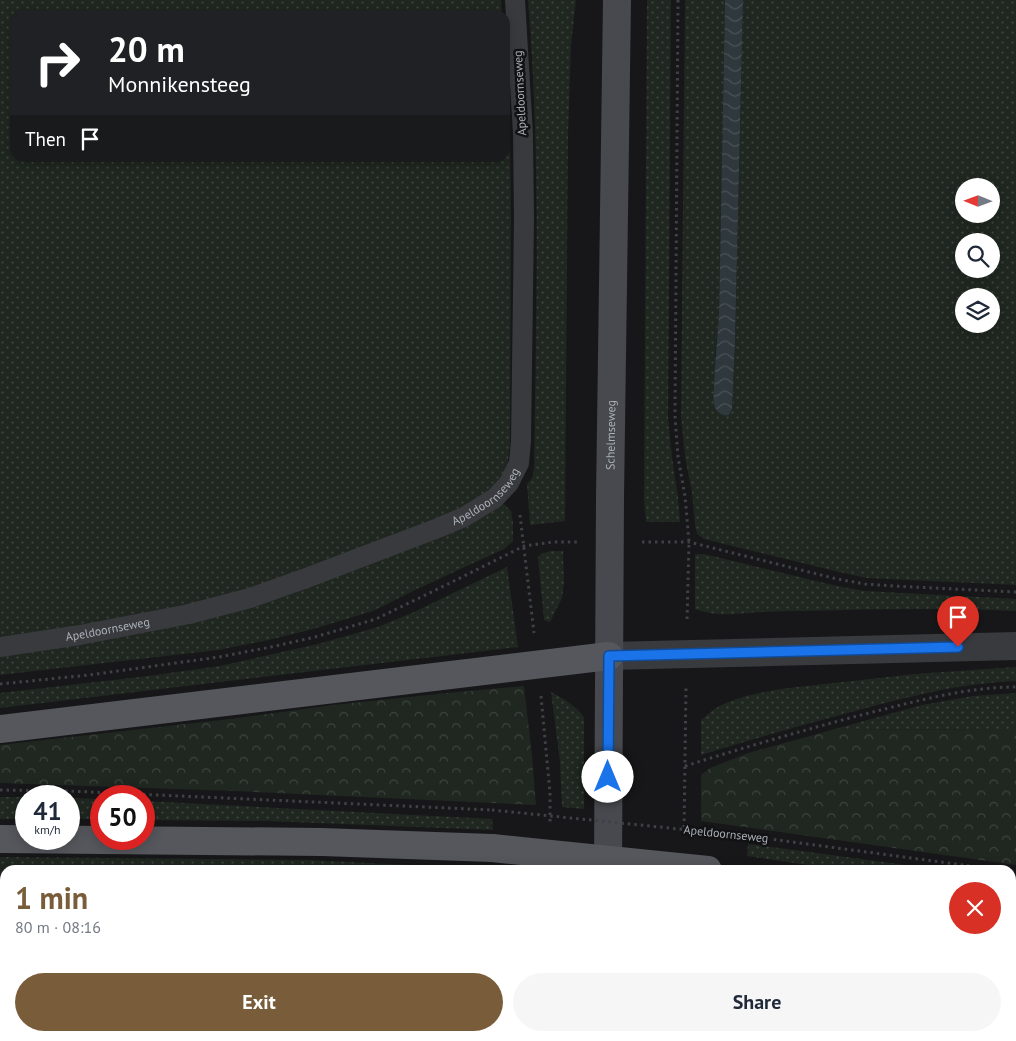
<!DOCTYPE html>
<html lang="en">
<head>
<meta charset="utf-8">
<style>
  body { margin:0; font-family:"PT Sans",sans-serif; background:#f6f6f7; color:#1f2937; height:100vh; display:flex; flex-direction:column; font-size:19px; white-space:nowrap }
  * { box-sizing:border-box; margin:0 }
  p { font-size:16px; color:#747a83 }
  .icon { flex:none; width:28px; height:28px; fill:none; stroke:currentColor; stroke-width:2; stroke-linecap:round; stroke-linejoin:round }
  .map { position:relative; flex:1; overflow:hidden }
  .details { position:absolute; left:0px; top:865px; width:1016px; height:176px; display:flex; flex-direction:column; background:#fff; border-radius:15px 15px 0 0; box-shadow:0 2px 12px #0003 }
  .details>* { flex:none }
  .hud { position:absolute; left:10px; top:10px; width:500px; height:152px; border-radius:15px; box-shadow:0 2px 12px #0003; background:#202124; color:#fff; overflow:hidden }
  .needle { width:32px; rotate:271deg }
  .fabs { position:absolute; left:955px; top:178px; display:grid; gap:10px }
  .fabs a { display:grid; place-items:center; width:45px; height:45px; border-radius:50%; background:#fff; box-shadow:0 2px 12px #0003; font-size:25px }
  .speed { position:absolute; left:15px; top:785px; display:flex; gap:10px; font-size:25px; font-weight:700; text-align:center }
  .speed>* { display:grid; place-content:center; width:65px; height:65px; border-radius:50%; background:#fff; box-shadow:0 2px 12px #0003; line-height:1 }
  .speed small { font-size:12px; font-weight:400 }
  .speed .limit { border:8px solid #d22; background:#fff; color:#111 }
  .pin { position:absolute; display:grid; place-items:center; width:42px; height:42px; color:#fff; margin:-51px -21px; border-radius:50% 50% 50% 0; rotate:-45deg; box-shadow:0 0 5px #0007 }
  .pin .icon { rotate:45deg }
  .me { position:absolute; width:55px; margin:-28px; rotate:0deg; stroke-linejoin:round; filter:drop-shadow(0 0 4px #0008) }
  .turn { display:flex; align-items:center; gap:18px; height:105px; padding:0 15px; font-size:22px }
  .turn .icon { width:65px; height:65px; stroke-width:2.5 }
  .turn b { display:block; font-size:35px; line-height:42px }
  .then { display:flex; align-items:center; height:48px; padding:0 15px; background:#0003; gap:10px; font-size:19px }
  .round { display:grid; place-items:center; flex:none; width:52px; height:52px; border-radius:26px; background:#f6f6f7 }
  .headline { display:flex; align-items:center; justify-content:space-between; height:85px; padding:0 15px }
  h1 { font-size:30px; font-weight:700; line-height:38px; color:#795d3b }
  .action { display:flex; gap:10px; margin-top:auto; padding:10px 15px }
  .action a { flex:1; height:58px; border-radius:30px; background:#795d3b; color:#fff; font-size:20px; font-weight:700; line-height:58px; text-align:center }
  .action a+a { background:#f6f6f7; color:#1f2937 }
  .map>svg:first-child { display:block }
  .grass { fill:url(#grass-dots); fill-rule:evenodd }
  .forest { fill:url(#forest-crowns) }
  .water { fill:url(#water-waves) }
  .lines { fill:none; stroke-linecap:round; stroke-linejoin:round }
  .path { stroke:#3f4145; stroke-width:3; stroke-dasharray:2.5 4; stroke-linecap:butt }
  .service { stroke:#383a3e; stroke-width:20 }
  .tertiary { stroke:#383a3e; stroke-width:28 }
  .secondary { stroke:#47494e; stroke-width:28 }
  .primary { stroke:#55575d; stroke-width:28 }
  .path-bridge { stroke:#3f4145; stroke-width:3; stroke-dasharray:2.5 4; stroke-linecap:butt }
  .primary-bridge { stroke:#55575d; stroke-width:28 }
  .route-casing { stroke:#114b97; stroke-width:12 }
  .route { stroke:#1a73e8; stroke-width:9 }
  .labels { text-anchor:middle; stroke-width:5; stroke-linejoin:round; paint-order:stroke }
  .street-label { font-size:12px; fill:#aab0b8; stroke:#121214 }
</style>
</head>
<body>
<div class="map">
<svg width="1016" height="1041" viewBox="0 0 1016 1041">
  <defs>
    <pattern id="grass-dots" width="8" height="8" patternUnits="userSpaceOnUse" patternTransform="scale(1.25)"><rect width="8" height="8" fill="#1f2720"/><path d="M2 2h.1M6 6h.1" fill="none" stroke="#3d443e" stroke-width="1.8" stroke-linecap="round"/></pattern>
    <pattern id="forest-crowns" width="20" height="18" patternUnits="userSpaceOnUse" patternTransform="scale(1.25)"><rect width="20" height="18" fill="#1f2720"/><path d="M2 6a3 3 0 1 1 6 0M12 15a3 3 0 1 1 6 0" fill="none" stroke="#3d443e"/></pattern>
    <pattern id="water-waves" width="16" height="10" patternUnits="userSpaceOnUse" patternTransform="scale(1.25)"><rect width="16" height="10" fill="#2e383d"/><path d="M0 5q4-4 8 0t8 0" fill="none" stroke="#4a5257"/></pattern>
  </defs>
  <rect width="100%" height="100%" fill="#171719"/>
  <path class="grass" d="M0 0H501L502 15H15V158H505V46L510 134 511 220 510 445 507 468 502 478 483 497 434 520 247 590 187 607 0 639Z
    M528 0H576L571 45 568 135 565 521 530 525 527 484 532 478 534 470C536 314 541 157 528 0Z
    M647 0H671L668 417 672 458 678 497 680 522H646L644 501Z
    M685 0H725L719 316 715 355 729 415 732 409 735 342 743 0H1016V585L867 578 839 572 704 539 697 534 695 525 692 492 685 457 681 416ZM964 186H991V214H964ZM964 241H991V269H964ZM964 296H991V324H964Z
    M504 504 511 511 513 523V541L504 549 417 589 373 611 313 629 269 640 218 650 0 675V655L83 643 466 526Z
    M550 551H563L564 583 562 598 550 622 544 620 538 557 541 554Z
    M695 554H704L837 586 865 591 1016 599V611C946 608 875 609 805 611 791 611 777 611 763 612 737 613 720 618 695 609Z
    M507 567 518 647 0 708V693L148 676 220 666 318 644 378 627 414 612Z
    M1016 667V681C962 683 911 696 859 710 806 724 753 739 701 755V720C705 717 709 713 713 710 731 698 759 693 780 689L915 674Z
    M551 692C564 699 575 705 584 717V809L562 807 560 762Z
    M1016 693V730L835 729 922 705 973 696Z
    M0 797H26V819H0Z
    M69 798 101 799V819H69Z
    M144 801 492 819 493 830 266 821 144 820Z
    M748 844 944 870H841L747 856Z
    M0 857 307 860 470 868 489 870H5V889H0Z
    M1011 938 1016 939V970L1011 969Z
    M5 962V1007H0V963Z
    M1011 1011 1016 1012V1041H995L986 1036H1011Z
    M149 1036H533V1041H167Z
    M560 1036H580V1041H559Z
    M649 1036H676V1041H648Z"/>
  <path class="forest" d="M524 686 532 756 536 805 235 791 0 783V745L230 719 333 705 447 693Z
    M835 729 1016 730V865L701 821V775L710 768 748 753Z
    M690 1036H956L966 1041H689Z"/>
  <path class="water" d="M725 0H743L735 342 732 409 729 415C724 416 718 414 716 409 712 403 714 393 714 386 715 362 717 339 719 315Z"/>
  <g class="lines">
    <path class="path" d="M678 0 675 416 678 457 685 496 689 542 687 622
      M520 515 534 633
      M642 542H689L837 579 865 584 893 586 1016 592
      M0 684 89 675 219 657 271 647 315 637 376 619 452 582 524 546 553 542H578
      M541 696 550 793V822
      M685 766C746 747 807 729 869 713 917 701 967 687 1016 687
      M0 790 68 791 492 810
      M684 834 686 686
      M748 836 1000 870
      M1011 871 1016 872
      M0 956H5
      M971 1036 981 1041
      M549 1041V1036
      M682 1041V1036"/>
    <path class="service" id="s1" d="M0 647 80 635 189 614 250 598 309 577 438 528 464 517 495 498 509 483 519 463 521 441 524 219 523 134 515 0"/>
    <path class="tertiary" d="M609 656 1016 646"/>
    <g class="secondary">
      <path id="s2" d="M608 870 610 498 617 0"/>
      <path d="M607 1041V1036"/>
    </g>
    <path class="primary" d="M0 729 609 656
      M0 839 322 842 492 848
      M0 910H5
      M1011 917 1016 918
      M1011 988 1016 989
      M19 1036 43 1041"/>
    <path class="path-bridge" d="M492 810 748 836"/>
    <path class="primary-bridge" d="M492 848 708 870"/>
  </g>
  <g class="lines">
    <defs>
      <path id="route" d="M608 777 609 656 958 647"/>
    </defs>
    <use href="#route" class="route-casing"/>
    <use href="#route" class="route"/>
  </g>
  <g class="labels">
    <g class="street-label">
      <text transform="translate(520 93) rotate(-93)" y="4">Apeldoornseweg</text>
      <text dy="4" stroke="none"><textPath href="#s2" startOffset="435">Schelmseweg</textPath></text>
      <text dy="4" stroke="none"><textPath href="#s1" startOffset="514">Apeldoornseweg</textPath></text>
      <text dy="4" stroke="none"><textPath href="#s1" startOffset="109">Apeldoornseweg</textPath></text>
      <text transform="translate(726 834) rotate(6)" y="4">Apeldoornseweg</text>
    </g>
  </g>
</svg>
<div class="fabs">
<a><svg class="needle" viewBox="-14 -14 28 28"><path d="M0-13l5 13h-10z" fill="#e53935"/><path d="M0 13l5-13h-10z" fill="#747a83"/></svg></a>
<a><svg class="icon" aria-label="search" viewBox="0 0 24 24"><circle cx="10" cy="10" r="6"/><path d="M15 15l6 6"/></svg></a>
<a><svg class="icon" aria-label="layers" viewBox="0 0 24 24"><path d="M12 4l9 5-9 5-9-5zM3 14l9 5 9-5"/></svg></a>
</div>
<div class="speed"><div>41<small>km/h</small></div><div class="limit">50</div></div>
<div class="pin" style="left:958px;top:647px;background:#d93025"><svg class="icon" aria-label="arrive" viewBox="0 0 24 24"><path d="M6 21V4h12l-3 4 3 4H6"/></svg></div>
<svg class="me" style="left:608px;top:777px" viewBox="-20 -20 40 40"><circle r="19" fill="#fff"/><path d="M0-13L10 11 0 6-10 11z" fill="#1a73e8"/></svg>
<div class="hud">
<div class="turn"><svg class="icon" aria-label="right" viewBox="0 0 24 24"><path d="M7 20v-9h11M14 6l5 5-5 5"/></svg><div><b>20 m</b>Monnikensteeg</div></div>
<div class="then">Then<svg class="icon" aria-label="arrive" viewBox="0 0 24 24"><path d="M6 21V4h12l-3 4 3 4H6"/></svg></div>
</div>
<section class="details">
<div class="headline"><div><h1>1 min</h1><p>80 m · 08:16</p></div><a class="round" style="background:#d93025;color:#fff"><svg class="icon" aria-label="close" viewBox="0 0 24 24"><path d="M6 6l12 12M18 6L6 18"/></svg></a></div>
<div class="action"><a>Exit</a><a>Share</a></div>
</section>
</div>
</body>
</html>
